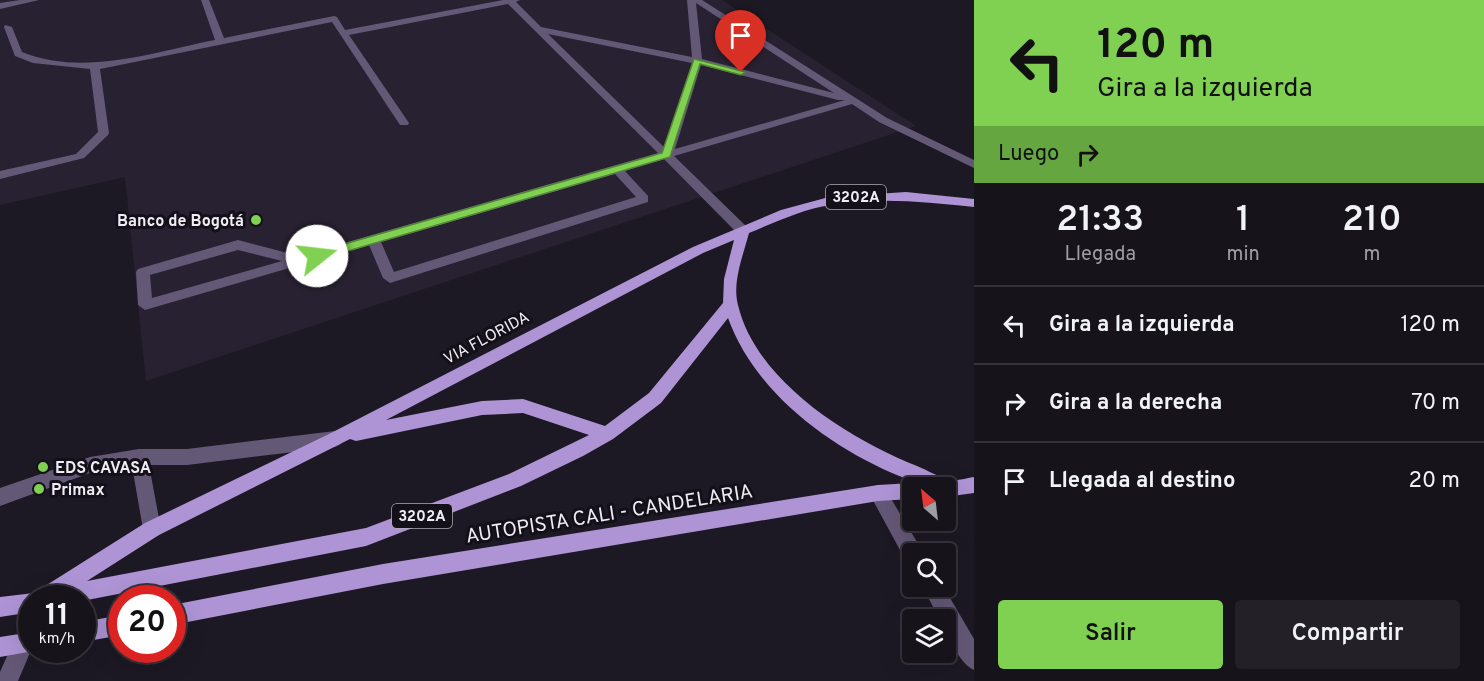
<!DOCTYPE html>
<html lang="es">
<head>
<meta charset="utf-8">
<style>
  body { margin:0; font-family:Overpass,sans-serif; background:#232028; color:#f1f3f6; height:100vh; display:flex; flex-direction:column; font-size:22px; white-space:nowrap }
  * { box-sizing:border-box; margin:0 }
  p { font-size:20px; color:#9e9ea3 }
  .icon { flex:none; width:33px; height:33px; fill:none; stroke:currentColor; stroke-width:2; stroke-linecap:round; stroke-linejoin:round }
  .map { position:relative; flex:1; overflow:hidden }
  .drawer { display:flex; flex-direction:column; background:#16131b; width:510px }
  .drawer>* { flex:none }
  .banner { background:#80d052; color:#111; overflow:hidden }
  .needle { width:39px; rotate:332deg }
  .fabs { position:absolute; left:902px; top:477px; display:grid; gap:12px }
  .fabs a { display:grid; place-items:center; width:54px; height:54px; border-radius:6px; background:#16131b; box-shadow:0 6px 24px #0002,0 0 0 2px #35323a; font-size:30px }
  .speed { position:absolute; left:18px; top:585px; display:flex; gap:12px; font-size:30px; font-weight:700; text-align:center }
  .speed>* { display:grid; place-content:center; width:78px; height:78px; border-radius:50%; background:#16131b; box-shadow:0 6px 24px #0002,0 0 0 2px #35323a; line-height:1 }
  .speed small { font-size:15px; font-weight:400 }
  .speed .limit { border:9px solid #d22; background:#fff; color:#111 }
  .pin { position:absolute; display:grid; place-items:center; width:51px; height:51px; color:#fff; margin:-62px -26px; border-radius:50% 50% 50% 0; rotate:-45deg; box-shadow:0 0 6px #0007 }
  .pin .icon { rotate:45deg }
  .me { position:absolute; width:66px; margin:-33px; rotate:74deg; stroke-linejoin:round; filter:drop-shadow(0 0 4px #0008) }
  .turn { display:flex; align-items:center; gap:21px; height:126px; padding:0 24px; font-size:27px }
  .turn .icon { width:78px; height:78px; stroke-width:2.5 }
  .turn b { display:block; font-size:42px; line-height:51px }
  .then { display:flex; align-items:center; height:57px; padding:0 24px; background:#0003; gap:12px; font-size:22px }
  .eta { display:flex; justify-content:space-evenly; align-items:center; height:102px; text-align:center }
  .eta b { font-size:36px; font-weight:600; line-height:42px }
  .cta { display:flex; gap:12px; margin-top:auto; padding:12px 24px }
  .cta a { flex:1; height:69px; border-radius:6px; background:#80d052; color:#111; font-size:24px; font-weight:600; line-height:69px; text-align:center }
  .cta a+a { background:#232028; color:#f1f3f6 }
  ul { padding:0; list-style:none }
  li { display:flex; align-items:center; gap:18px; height:78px; padding:0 24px; border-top:2px solid #35323a }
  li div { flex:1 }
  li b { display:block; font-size:22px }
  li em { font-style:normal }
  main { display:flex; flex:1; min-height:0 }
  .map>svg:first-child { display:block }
  .built { fill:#282131 }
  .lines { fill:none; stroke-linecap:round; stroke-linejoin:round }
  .minor { fill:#645877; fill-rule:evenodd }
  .major { fill:#ae94d5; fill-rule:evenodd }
  .route { fill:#80d052; stroke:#538735; stroke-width:1.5 }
  .poi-dot { fill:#80d052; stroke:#14101a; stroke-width:2 }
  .labels { text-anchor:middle; stroke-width:6; stroke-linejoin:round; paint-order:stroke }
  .shield { fill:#14101a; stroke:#adaab3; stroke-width:1.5 }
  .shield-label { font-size:15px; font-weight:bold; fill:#efecf4 }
  .poi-label { font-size:16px; font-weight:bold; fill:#efecf4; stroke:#14101a; text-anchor:start }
  .street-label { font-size:16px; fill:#efecf4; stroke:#14101a }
  .near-street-label { font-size:20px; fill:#efecf4; stroke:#14101a }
</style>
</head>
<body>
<main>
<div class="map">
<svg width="974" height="681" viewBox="0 0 974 681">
  <rect width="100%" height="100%" fill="#1d1924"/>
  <path class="built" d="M0 0H722L916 126 146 381 125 177 0 205Z"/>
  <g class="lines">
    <path class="minor" d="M20 0H39L0 9V3Z
      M201 0H209L224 38 334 16 337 17 345 30 503 0H520L516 2 541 27 692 57 687 0H702L887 118 974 160V168L879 122 852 104 674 156 748 228 749 231 748 234H738L664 159 625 171 648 196V202L390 283 383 278 369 245 145 310 138 305 136 272 138 269 238 240 299 256 658 153 508 4 349 35 409 123 408 125H400L332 22 100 69 109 133 108 135 84 158 0 179V171L76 154 98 132 90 69 33 63 15 56 4 27 5 25 12 27 22 52C84 77 153 52 215 40ZM696 3 834 93 702 59ZM548 34 692 63 664 147ZM701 65 838 100H845L675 149ZM615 174 636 197 394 272 381 242ZM238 250 282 261 152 298 150 275Z
      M335 431 341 434 343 439 341 444 335 447 187 465H149L161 529 159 535 152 538 145 535 143 529 132 466 90 473 0 506V488L90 457 139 449H187Z
      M878 485 884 487 920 547 922 554H912V563L906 561 869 493 872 487Z
      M922 586H943L974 639V670C960 664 945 635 945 620H940Z
      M23 633 30 636 32 648 18 681H0V672L16 636Z"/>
    <path class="major" d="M906 192 974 199V207C926 202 879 197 831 205 803 209 776 222 749 233 743 256 732 282 738 305 756 381 849 439 917 466 927 470 940 478 951 480 958 481 967 478 974 477V493L945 497V488C926 488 910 480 892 473 824 443 754 390 728 318L661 403 613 439 583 456 521 486 366 546 82 601V598H32V612L0 617V597L34 593 145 523 331 433 693 247 781 210 829 197ZM734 240 724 279 723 303 649 393 605 426 523 399 482 401 386 420 703 253ZM523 413 589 435 509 474 366 528 87 581 159 535 350 439 356 441 482 415Z
      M912 483 919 488H912V499L878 501 383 584 172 625V605L383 564 878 485Z
      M122 615V635L82 642V622Z
      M32 632V650H39L0 657V637Z"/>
  </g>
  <path class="route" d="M694 59 746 72 741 75 700 64 670 157 317 260 311 256 313 253 662 153Z"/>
  <g class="poi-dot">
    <circle cx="256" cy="220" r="6"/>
    <circle cx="43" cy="467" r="6"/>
    <circle cx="39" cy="489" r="6"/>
  </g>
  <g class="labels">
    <g class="shield">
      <rect x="826" y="185" width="60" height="24" rx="4.5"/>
      <rect x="392" y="504" width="60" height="24" rx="4.5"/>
    </g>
    <g class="shield-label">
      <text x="856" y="202">3202A</text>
      <text x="422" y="521">3202A</text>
    </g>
    <g class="poi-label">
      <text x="244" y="226" text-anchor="end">Banco de Bogotá</text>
      <text x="55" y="473">EDS CAVASA</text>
      <text x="51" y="495">Primax</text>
    </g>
    <g class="street-label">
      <text transform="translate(486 337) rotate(-28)" y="6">VIA FLORIDA</text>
    </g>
    <g class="near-street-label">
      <text transform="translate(609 513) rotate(-9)" y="7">AUTOPISTA CALI - CANDELARIA</text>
    </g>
  </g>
</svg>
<div class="fabs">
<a><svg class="needle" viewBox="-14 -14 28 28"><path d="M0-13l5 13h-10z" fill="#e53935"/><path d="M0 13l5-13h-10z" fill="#9e9ea3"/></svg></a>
<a><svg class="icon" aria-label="search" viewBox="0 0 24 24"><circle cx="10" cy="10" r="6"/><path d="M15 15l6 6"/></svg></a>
<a><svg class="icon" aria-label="layers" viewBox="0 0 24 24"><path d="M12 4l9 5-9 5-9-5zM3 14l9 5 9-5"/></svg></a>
</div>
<div class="speed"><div>11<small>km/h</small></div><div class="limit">20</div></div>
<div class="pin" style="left:741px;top:72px;background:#d93025"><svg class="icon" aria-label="arrive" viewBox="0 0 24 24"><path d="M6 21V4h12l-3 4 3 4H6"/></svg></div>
<svg class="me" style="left:317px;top:256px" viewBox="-20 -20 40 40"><circle r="19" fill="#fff"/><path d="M0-13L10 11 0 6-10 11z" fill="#80d052"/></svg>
</div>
<section class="drawer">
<div class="banner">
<div class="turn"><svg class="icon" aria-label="left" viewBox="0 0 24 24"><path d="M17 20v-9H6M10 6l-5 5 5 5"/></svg><div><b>120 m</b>Gira a la izquierda</div></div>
<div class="then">Luego<svg class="icon" aria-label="right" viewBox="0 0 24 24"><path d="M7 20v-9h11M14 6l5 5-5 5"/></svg></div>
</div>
<div class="eta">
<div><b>21:33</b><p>Llegada</p></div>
<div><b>1</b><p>min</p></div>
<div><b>210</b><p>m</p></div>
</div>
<ul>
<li><svg class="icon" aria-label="left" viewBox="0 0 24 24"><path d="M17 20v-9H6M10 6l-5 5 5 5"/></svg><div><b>Gira a la izquierda</b></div><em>120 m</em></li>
<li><svg class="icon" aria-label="right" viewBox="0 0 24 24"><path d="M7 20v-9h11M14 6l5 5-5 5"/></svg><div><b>Gira a la derecha</b></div><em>70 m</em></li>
<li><svg class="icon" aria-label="arrive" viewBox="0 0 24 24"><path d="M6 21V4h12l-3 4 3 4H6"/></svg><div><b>Llegada al destino</b></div><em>20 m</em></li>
</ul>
<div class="cta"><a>Salir</a><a>Compartir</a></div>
</section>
</main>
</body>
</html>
